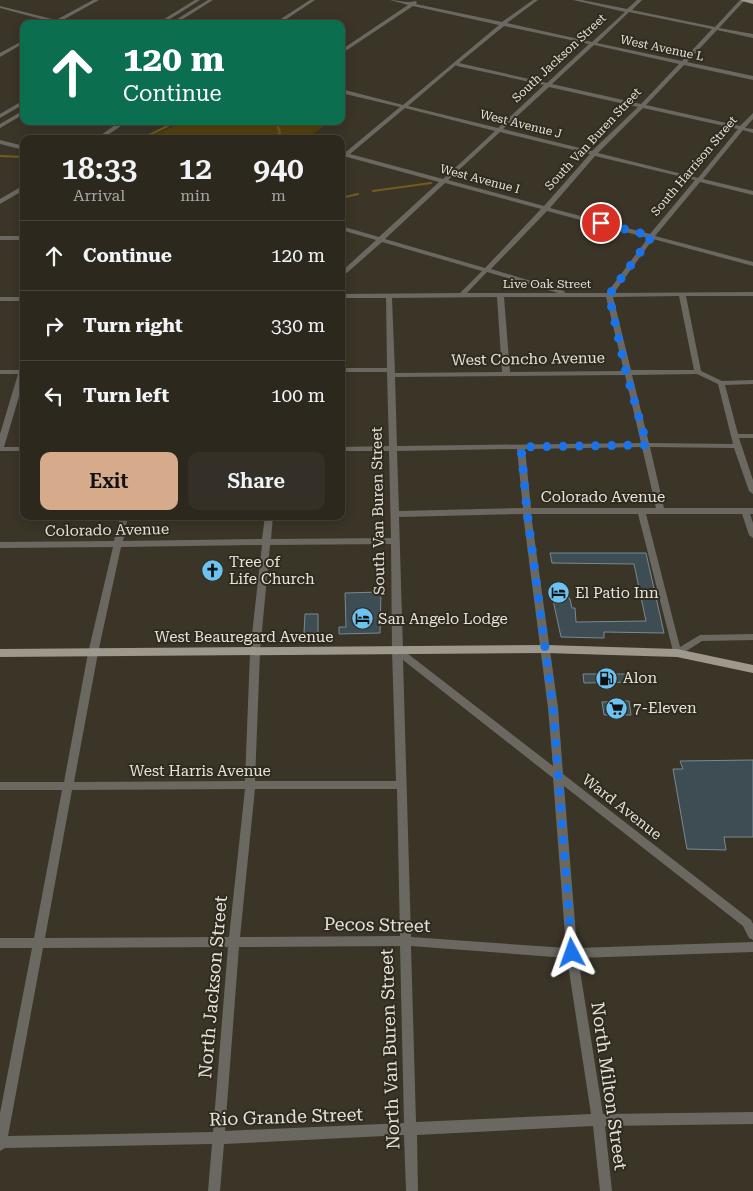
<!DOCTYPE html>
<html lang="en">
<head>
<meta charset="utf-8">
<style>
  body { margin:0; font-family:"Roboto Serif",serif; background:#343027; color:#f1f3f6; height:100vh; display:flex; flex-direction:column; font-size:19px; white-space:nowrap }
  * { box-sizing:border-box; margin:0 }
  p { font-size:16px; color:#a6a6a4 }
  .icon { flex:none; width:28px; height:28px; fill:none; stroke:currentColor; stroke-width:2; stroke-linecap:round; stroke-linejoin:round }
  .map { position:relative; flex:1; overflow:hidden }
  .side { position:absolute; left:20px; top:135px; width:325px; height:385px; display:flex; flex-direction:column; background:#2c281e; border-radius:10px; box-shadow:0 2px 12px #0003,0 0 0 1px #48443c }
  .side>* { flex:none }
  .top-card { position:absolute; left:20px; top:20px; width:325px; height:105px; border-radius:10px; box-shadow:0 2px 12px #0003,0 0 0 1px #48443c; background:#0b6e4f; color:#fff; overflow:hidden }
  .pin { position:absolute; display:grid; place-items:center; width:42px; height:42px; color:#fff; margin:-21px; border:2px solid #fff; border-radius:50%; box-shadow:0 1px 5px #0007 }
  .me { position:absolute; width:55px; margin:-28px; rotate:356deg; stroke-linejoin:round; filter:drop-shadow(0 0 4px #0008) }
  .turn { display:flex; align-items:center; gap:18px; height:105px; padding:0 20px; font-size:22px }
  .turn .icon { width:65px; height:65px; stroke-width:2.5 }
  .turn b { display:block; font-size:35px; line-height:42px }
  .eta { display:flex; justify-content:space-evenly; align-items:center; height:85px; text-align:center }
  .eta b { font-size:30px; font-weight:600; line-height:35px }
  .button { display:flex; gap:10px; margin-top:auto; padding:10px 20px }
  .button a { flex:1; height:58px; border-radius:10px; background:#d6ab8b; color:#111; font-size:20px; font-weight:600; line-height:58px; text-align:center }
  .button a+a { background:#343027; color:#f1f3f6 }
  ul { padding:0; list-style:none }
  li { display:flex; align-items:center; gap:15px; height:70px; padding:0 20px; border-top:1px solid #48443c }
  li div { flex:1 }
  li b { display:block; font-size:19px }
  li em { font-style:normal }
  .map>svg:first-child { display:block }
  .green { fill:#55420e }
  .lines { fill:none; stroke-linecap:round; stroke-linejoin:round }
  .stream { stroke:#725c1e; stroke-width:2 }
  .building { fill:#3e4c54; stroke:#798992 }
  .minor { fill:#6b6862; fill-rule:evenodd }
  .major { fill:#9f998d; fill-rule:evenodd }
  .route { stroke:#1a73e8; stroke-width:9; stroke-dasharray:0 16.2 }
  .labels { text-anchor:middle; stroke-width:4; stroke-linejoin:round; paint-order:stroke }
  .far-street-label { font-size:12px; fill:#e6e3db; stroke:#302b1f }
  .street-label { font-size:15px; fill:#e6e3db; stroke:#302b1f }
  .poi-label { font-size:15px; fill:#e6e3db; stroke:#302b1f; text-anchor:start }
  .near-street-label { font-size:18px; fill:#e6e3db; stroke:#302b1f }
</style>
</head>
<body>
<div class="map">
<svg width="753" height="1191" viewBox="0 0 753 1191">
  <rect width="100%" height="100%" fill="#3b3528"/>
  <path class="green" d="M187 121H330L307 139H143Z"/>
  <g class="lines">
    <path class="stream" d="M141 139 178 121
      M271 139 280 133 276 121
      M0 156 24 157
      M373 191 431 183
      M341 198 358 194"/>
  </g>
  <path class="building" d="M550 553H646L664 633 604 632V638L561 637 550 586H567L569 599H570L572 608H575L576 622 646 621 634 564 552 563Z
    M381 592 380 633 339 634V627H346L345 593Z
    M305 614H318V633H304Z
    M583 674H630L632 682 584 683Z
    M629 701 631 715H604L602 702Z
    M753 760V837H724L726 850 687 849 673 769H683L680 761Z"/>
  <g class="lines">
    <path class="minor" d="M93 0H99L61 21 69 24 56 23 0 8V6L56 20Z
      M195 0H200L162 24H156Z
      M208 0H213L175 24H169Z
      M310 0H315L279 24H273Z
      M390 0C398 0 408 4 415 1L417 2 416 4 502 22 533 0H538L507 23 592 42 625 12 573 0H582L627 9 637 0H642L632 10 715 27 740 0H745L719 28 753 34V38L717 30 687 62 753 76V80L684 65 646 105 740 126 753 113V119L745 128 753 129V133L743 130 703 179 753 191V195L700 182 655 236 753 262V266L653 239 614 293 753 292V296H686L701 371 722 381 753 380V384L725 385 738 434H753V438H739L753 480V494L749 491 734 448 650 447 664 508H753V514H750L753 523V538L749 535 742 514H646L680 647 700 635 753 634V640L702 641 680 655H674L638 514H531L558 708 563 774 751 920 753 924V940L749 938 743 926 564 786 577 948 753 942V952L578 958 603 1114 753 1112V1124L605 1126 612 1191H600L593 1126 417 1135 418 1191H406L404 1135 224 1144 220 1191H208L212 1144 5 1148 0 1151V1113L32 948H0V938H34L62 790H0V782H64L88 653 113 547 0 548V542L114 541 120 516H128L123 541 262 539 265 516H273L271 539 391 538 389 451H341V447L389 446 387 372H341V368H387L386 298H341V294L460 293 482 271 382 242 341 278V272L376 240 341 230V226L379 237 439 182 347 157 341 158V156L400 107 341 93V89L403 105 499 25 413 6 341 54V50L408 5ZM629 12 712 29 682 61 597 43ZM504 26 589 44 547 83 459 63ZM594 45 679 64 641 104 552 84ZM456 65 457 66 544 85 498 128 408 106ZM549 87 638 107 592 151 503 129ZM405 108 495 131 443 179 350 154ZM643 108 738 129 698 178 598 153ZM500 132 590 154 544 206 448 180ZM595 156 695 180 650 234 550 208ZM445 183 541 209 485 268 385 239ZM547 211 648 238 607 293H565L564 291 491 269ZM487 272 558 293H467ZM679 296 694 370H631L613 297ZM497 297 502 372 395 373 392 298ZM504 297H606L624 371 510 372ZM697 374 718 384 733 444 649 443 632 375ZM625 375 641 443 397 446 395 377ZM642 447 656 508H531L525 449ZM517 449 523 508 399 511 397 451ZM523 514 548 708 553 766 403 650 399 517ZM391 544 392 650 396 781H255L260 652 270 545ZM262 545 250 652 245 781 74 782 98 653 121 547ZM403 660 553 778 566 948 411 937ZM245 789 229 937 45 938 72 790ZM255 789H397L400 936 240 937ZM400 946 404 1123 225 1131 239 947ZM411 946 567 958 591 1114 416 1122ZM228 947 213 1132 8 1136 43 948Z
      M24 40V43L0 57V53Z
      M24 100V104L0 118V114Z
      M24 110V114L0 128V124Z
      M121 121H128L102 139H95Z
      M0 140 24 146V150L0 144Z
      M24 185V190L0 204V199Z
      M0 236H24V240H0Z
      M0 297H24V301H0Z
      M21 365H24V380L4 447H24V451H0V434L18 374H0V370H20Z"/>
    <path class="major" d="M741 0H753V4L742 1Z
      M546 645 677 649 753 665V673L677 657 546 653 0 657V649Z"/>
  </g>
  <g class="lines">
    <path class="route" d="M572 953 553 708 527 511 521 447 647 445 626 372 609 295 652 236 601 223"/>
  </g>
  <defs>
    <symbol id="church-disc" viewBox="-11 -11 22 22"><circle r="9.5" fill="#6ac3f1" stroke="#302b1f"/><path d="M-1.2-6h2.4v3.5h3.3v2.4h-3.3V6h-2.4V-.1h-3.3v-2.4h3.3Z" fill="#111"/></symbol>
    <symbol id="hotel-disc" viewBox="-11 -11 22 22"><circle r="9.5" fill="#6ac3f1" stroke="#302b1f"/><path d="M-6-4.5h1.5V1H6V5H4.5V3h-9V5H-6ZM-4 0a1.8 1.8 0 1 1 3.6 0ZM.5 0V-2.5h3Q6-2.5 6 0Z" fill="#111"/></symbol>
    <symbol id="fuel-disc" viewBox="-11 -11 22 22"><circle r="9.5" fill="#6ac3f1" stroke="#302b1f"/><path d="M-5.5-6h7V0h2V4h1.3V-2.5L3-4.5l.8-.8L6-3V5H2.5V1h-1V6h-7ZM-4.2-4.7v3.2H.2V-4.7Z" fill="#111"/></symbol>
    <symbol id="supermarket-disc" viewBox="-11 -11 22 22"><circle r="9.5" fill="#6ac3f1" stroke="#302b1f"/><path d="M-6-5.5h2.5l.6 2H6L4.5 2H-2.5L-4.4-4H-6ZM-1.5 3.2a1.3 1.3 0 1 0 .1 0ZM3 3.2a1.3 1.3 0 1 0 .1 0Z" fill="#111"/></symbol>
  </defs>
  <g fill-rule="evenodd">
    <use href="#church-disc" x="200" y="558" width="25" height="25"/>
    <use href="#hotel-disc" x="546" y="580" width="25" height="25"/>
    <use href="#hotel-disc" x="350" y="606" width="25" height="25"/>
    <use href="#fuel-disc" x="594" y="666" width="25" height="25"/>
    <use href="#supermarket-disc" x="604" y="696" width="25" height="25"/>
  </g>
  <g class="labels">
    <g class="far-street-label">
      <text transform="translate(662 48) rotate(12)" y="4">West Avenue L</text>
      <text transform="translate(559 58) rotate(-43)" y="4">South Jackson Street</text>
      <text transform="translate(521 124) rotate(14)" y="4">West Avenue J</text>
      <text transform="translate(593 139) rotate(-47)" y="4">South Van Buren Street</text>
      <text transform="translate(694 166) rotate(-50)" y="4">South Harrison Street</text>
      <text transform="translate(480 179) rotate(15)" y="4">West Avenue I</text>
      <text x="547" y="288">Live Oak Street</text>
    </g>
    <g class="street-label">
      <text transform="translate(528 359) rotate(-1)" y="5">West Concho Avenue</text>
      <text x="603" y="502">Colorado Avenue</text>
      <text transform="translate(378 511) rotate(-91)" y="5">South Van Buren Street</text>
      <text transform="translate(107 530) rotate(-1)" y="5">Colorado Avenue</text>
      <text x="244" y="642">West Beauregard Avenue</text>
      <text x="200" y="776">West Harris Avenue</text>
      <text transform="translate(622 807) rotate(38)" y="5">Ward Avenue</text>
    </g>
    <g class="poi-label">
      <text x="229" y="567">Tree of<tspan x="229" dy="17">Life Church</tspan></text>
      <text x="575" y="598">El Patio Inn</text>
      <text x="378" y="624">San Angelo Lodge</text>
      <text x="623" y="683">Alon</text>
      <text x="633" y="713">7-Eleven</text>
    </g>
    <g class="near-street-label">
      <text transform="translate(377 925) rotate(1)" y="6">Pecos Street</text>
      <text transform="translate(213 987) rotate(-85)" y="6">North Jackson Street</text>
      <text transform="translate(390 1049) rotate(-92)" y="6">North Van Buren Street</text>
      <text transform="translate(609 1086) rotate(82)" y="6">North Milton Street</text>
      <text transform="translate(286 1117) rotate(-2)" y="6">Rio Grande Street</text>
    </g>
  </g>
</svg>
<div class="pin" style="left:601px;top:223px;background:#d93025"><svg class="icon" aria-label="arrive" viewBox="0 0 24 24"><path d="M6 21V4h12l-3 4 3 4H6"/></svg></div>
<svg class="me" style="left:572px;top:953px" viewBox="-20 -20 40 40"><path d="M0-17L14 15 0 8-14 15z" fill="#1a73e8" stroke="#fff" stroke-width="4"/></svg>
<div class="top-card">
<div class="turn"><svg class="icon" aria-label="ahead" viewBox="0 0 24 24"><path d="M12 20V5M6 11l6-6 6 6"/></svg><div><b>120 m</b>Continue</div></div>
</div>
<section class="side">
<div class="eta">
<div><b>18:33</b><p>Arrival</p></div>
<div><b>12</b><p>min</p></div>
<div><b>940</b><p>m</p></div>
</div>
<ul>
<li><svg class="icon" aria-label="ahead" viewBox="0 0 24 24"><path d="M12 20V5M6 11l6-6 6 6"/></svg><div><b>Continue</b></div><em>120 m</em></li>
<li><svg class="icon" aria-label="right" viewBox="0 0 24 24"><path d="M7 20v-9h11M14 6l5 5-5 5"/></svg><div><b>Turn right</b></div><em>330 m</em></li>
<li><svg class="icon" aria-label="left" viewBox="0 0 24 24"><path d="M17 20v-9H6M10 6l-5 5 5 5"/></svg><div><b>Turn left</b></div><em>100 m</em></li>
</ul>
<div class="button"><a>Exit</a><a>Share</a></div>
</section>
</div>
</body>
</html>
